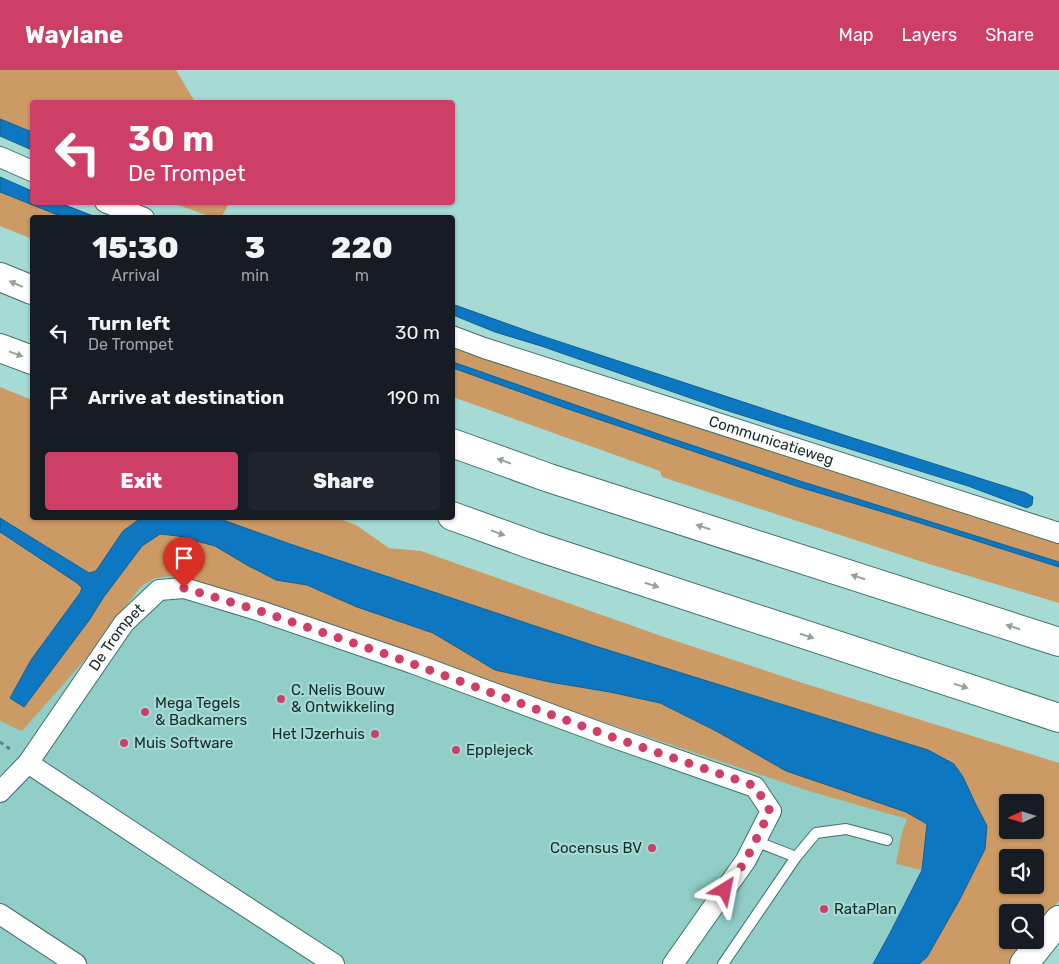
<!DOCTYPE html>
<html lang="en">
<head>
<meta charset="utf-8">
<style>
  body { margin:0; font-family:Rubik,sans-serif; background:#20242c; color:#f1f3f6; height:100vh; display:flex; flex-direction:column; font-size:19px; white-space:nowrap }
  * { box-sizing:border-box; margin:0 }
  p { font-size:16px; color:#9ea1a6 }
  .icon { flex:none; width:28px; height:28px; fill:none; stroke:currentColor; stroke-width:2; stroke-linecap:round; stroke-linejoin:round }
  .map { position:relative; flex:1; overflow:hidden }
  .drawer { position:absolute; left:30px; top:145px; width:425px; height:305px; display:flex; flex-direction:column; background:#171b24; border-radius:5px; box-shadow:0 1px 4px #0004 }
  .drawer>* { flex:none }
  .top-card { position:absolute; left:30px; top:30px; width:425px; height:105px; border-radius:5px; box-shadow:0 1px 4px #0004; background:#ce3f68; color:#fff; overflow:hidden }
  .needle { width:32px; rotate:266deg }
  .controls { position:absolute; left:999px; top:724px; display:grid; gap:10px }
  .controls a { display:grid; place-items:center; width:45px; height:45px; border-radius:5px; background:#171b24; box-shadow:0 1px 4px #0004; font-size:25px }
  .pin { position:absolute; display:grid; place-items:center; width:42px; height:42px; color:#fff; margin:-51px -21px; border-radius:50% 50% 50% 0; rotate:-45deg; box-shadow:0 0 5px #0007 }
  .pin .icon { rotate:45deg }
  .me { position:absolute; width:55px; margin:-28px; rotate:35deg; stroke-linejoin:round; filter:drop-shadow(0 0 4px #0008) }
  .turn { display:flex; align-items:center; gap:18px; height:105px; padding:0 15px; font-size:22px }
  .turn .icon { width:65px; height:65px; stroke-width:2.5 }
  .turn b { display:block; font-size:35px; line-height:42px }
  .eta { display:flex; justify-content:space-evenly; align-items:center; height:85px; text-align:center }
  .eta b { font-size:30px; font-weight:800; line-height:35px }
  .cta { display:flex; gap:10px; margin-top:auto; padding:10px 15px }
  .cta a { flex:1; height:58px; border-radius:5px; background:#ce3f68; color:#fff; font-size:20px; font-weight:800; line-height:58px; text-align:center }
  .cta a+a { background:#20242c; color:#f1f3f6 }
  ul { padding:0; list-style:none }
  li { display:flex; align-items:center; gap:15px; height:65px; padding:0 15px }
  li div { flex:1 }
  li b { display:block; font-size:19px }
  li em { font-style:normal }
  header { display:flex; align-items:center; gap:30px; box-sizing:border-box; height:70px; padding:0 25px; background:#ce3f68; color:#fff }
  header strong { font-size:24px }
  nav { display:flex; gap:28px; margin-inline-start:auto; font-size:18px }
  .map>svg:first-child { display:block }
  .built { fill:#90cec7 }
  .green { fill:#cc9a64; fill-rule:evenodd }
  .water { fill:#0d77c2; stroke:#0f6094 }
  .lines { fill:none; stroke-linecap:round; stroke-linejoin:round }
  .lane-casing { stroke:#3e716c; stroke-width:12 }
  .street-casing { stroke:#3e716c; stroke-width:22 }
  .secondary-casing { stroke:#3e716c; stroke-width:30 }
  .highway-casing { stroke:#3e716c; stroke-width:30 }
  .path { stroke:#5c827e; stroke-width:3; stroke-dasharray:4 4; stroke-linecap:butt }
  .lane { stroke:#fff; stroke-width:10 }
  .street { stroke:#fff; stroke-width:20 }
  .secondary { stroke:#fff; stroke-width:28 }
  .highway { stroke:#fff; stroke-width:28 }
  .oneway { fill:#96a09f }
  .route { stroke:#ce3f68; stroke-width:9; stroke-dasharray:0 16.2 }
  .poi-dot { fill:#ce3f68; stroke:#a5dbd4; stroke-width:2 }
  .labels { text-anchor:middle; stroke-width:4.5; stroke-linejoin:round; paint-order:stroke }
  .street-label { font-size:15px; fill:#152b29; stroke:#a5dbd4 }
  .poi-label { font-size:15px; fill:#152b29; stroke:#a5dbd4; text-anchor:start }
</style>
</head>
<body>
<header>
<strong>Waylane</strong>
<nav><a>Map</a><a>Layers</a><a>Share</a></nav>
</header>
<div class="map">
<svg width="1059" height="894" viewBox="0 0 1059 894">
  <rect width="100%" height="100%" fill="#a5dbd4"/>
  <path class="built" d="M160 448 959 755 901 894H0V653L47 590Z"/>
  <path class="green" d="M0 0H176L195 32H32V62L0 49Z
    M0 122 64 147 32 148V169L0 156Z
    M172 133H229L221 148 212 147Z
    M452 275 481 286 946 438 1059 473V533L929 494 662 407 660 401 453 327Z
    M0 317 32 330V448H141L123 461 96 501 89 503 84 500 0 448Z
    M214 448H337L356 455 389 478 421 481 667 568 809 615 1059 693V831L1035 862V842H1008V870H1029L1011 894H919L927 887 960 829 985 779 987 756 976 735 963 707 953 694 928 680 595 576ZM1008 732H1035V760H1008ZM1008 788H1035V815H1008Z
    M0 462 77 513 82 517 80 523 31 590 10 628 24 637 90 549 103 528 142 476 160 464 178 466 215 476 247 495 276 510 307 515 357 537 433 563 495 600 550 612 610 622 660 633 718 662 786 701 833 717 906 742 927 754 922 800 896 794 902 763 907 749 809 721 511 621 179 505 155 508 140 517 89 585 22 661 0 651Z"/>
  <path class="water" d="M0 49 32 62V80L0 66Z
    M0 107 32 121V132L60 133 96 147H63L0 122Z
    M452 234 536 264 856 369 1026 423 1033 427 1032 435 1027 438 968 416 722 339 541 276 495 262 453 245Z
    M453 292 661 365 800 411 1059 492V497L920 453 799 417 565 338 453 298Z
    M0 448 89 503 96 501 123 461 141 448H217L293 475 595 576 928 680 954 694 963 707 976 735 987 756 985 779 960 829 927 887 919 894H873L889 865 922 800 927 754 906 742 833 717 786 701 718 662 660 633 610 622 550 612 495 600 433 563 357 537 307 515 276 510 247 495 215 476 178 466 160 464 142 476 103 528 90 549 24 637 10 628 31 590 80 523 82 518 77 513 0 462Z"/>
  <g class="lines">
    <defs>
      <path id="lane" d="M755 771 796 787
        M723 894 796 787 816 763 846 759 887 770"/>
      <g id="street">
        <path d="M0 87 32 101"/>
        <path d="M105 132 144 148"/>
        <path id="s1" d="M452 266 484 278 1059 463"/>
        <path d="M0 722 28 693"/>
        <path d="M0 844 76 894"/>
        <path id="s2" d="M334 894 179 793 28 693 124 553 159 520 184 518 257 540 412 593 612 667 755 717 771 741 746 790 673 894"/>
      </g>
      <path id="secondary" d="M1024 894 1059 850"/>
      <path id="highway" d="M0 207 32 220
        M0 278 32 290
        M452 373 549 408 1059 572
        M452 446 535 476 1059 648"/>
    </defs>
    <use href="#lane" class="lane-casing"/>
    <use href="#street" class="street-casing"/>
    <use href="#secondary" class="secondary-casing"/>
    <use href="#highway" class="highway-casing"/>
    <path class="path" d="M0 672 11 680"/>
    <use href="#lane" class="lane"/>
    <use href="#street" class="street"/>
    <use href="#secondary" class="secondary"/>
    <use href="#highway" class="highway"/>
  </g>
  <defs><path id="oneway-solid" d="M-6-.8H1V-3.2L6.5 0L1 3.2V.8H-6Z" transform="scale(1.25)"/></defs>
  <g class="oneway">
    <use href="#oneway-solid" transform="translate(16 214) rotate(-157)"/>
    <use href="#oneway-solid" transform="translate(16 284) rotate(20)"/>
    <use href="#oneway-solid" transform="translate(504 391) rotate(-160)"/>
    <use href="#oneway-solid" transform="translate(703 457) rotate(-162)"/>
    <use href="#oneway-solid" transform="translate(498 463) rotate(20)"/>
    <use href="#oneway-solid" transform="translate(858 507) rotate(-162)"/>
    <use href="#oneway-solid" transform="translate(652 515) rotate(18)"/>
    <use href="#oneway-solid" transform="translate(1013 557) rotate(-162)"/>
    <use href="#oneway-solid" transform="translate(807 566) rotate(18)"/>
    <use href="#oneway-solid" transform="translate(961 616) rotate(18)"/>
  </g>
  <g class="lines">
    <path class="route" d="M184 518 257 540 394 587 612 667 755 716 770 741 746 790 725 820"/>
  </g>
  <g class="poi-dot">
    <circle cx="281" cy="629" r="5"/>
    <circle cx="145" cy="642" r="5"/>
    <circle cx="375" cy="664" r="5"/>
    <circle cx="124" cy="673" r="5"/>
    <circle cx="456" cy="680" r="5"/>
    <circle cx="652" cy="778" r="5"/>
    <circle cx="824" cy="839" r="5"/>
  </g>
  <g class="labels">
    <g class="street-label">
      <text dy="5" stroke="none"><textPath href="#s1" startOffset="336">Communicatieweg</textPath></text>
      <text dy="5" stroke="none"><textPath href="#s2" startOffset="520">De Trompet</textPath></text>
    </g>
    <g class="poi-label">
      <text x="291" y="625">C. Nelis Bouw<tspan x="291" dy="17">&amp; Ontwikkeling</tspan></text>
      <text x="155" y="638">Mega Tegels<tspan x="155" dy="17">&amp; Badkamers</tspan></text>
      <text x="365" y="669" text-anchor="end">Het IJzerhuis</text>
      <text x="134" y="678">Muis Software</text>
      <text x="466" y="685">Epplejeck</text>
      <text x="642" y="783" text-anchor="end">Cocensus BV</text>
      <text x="834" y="844">RataPlan</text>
    </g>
  </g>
</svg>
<div class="controls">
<a><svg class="needle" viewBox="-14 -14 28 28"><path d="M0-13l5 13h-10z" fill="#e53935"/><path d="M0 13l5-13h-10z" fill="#9ea1a6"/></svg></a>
<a><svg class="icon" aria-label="sound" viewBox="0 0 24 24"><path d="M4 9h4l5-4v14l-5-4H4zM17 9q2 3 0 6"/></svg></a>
<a><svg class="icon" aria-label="search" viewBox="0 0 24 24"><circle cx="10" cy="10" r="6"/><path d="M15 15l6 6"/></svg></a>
</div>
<div class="pin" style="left:184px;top:518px;background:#d93025"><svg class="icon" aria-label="arrive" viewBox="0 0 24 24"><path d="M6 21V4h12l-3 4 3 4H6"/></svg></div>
<svg class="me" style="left:725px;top:820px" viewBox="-20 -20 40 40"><path d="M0-17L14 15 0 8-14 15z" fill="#ce3f68" stroke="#fff" stroke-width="4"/></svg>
<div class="top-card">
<div class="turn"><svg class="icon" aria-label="left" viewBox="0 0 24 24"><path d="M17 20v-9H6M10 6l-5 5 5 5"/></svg><div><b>30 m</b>De Trompet</div></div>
</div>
<section class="drawer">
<div class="eta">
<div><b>15:30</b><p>Arrival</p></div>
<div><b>3</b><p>min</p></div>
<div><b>220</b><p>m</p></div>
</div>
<ul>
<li><svg class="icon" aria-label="left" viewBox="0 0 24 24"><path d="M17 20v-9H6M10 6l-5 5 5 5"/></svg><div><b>Turn left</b><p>De Trompet</p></div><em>30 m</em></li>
<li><svg class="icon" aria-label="arrive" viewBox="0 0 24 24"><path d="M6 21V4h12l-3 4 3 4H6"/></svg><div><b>Arrive at destination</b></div><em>190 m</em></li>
</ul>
<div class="cta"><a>Exit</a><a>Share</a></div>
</section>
</div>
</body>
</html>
